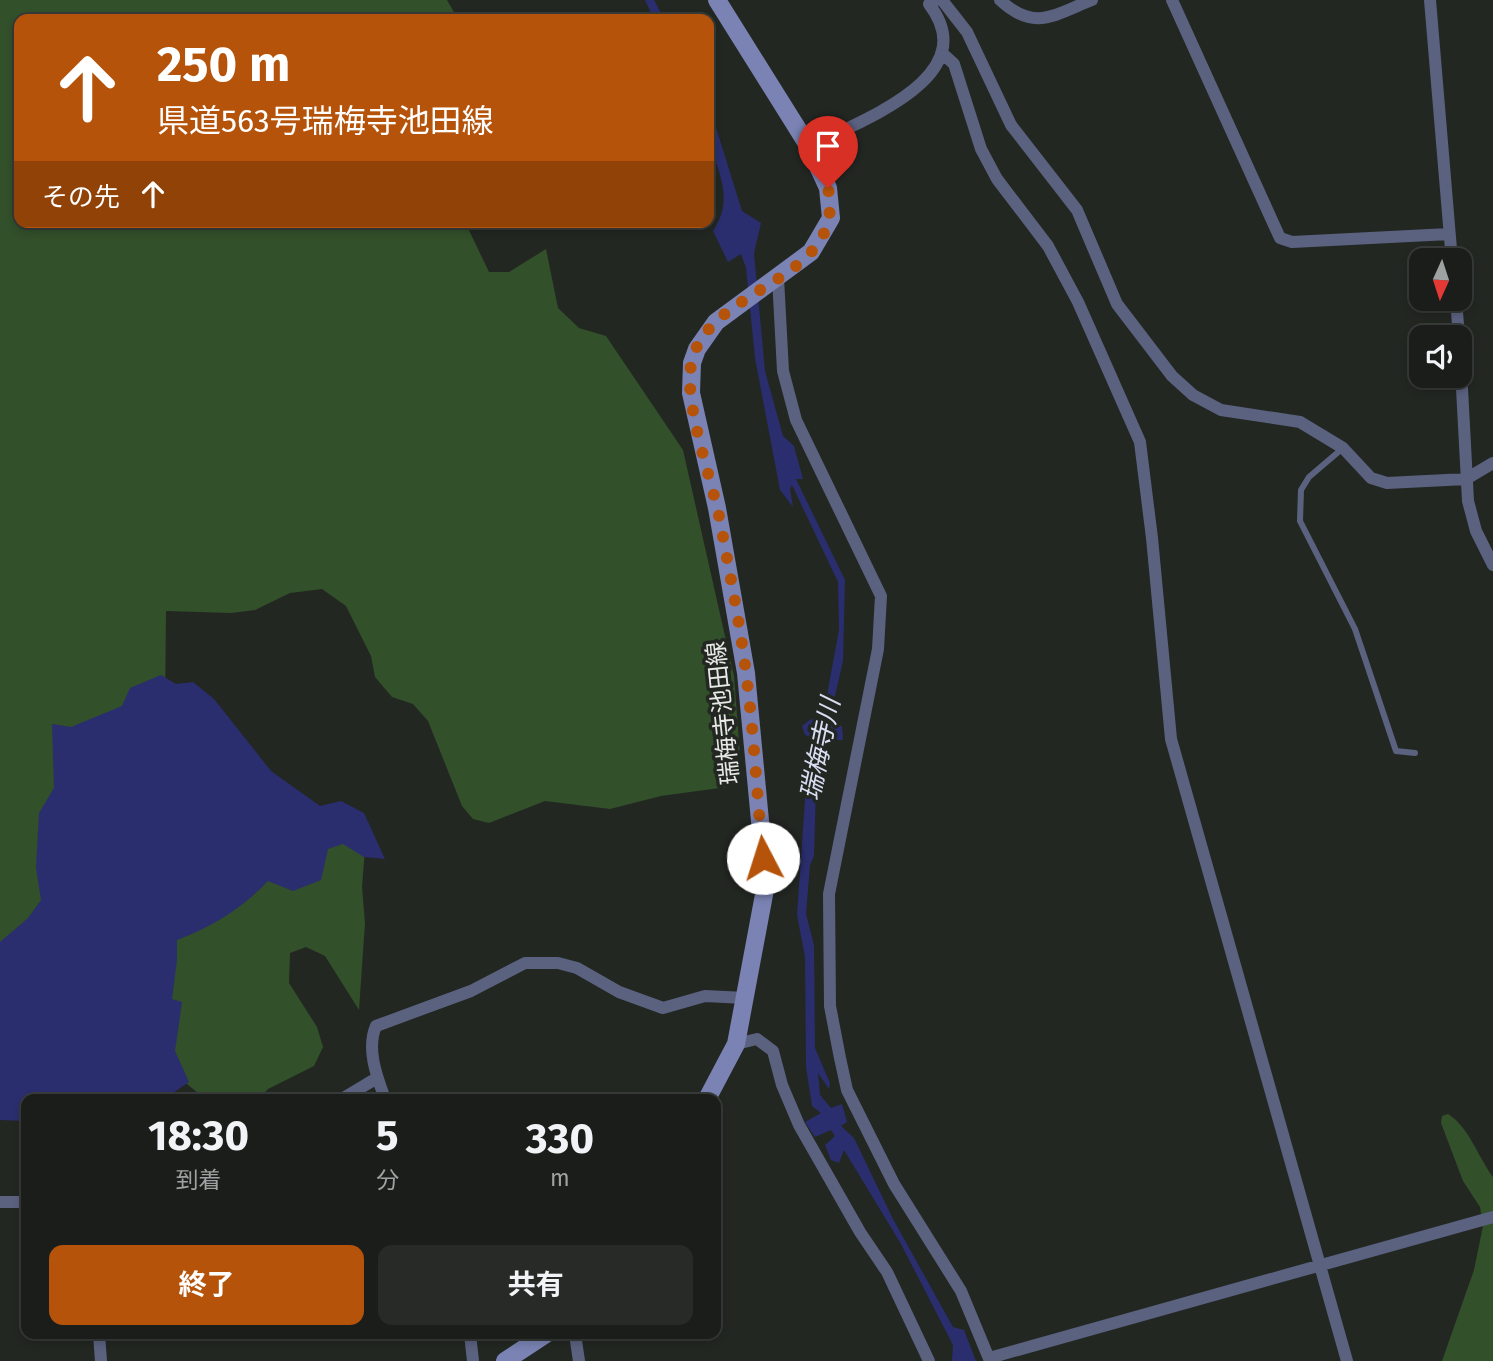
<!DOCTYPE html>
<html lang="ja">
<head>
<meta charset="utf-8">
<style>
  body { margin:0; font-family:"Fira Sans","Noto Sans JP",sans-serif; background:#272a27; color:#f1f3f6; height:100vh; display:flex; flex-direction:column; font-size:26px; white-space:nowrap }
  * { box-sizing:border-box; margin:0 }
  p { font-size:23px; color:#9fa2a2 }
  .icon { flex:none; width:38px; height:38px; fill:none; stroke:currentColor; stroke-width:2; stroke-linecap:round; stroke-linejoin:round }
  .map { position:relative; flex:1; overflow:hidden }
  .panel { position:absolute; left:21px; top:1094px; width:700px; height:245px; display:flex; flex-direction:column; background:#1a1d1a; border-radius:14px; box-shadow:0 4px 10px #0003,0 0 0 2px #383b39 }
  .panel>* { flex:none }
  .guide { position:absolute; left:14px; top:14px; width:700px; height:214px; border-radius:14px; box-shadow:0 4px 10px #0003,0 0 0 2px #383b39; background:#b45309; color:#fff; overflow:hidden }
  .needle { width:46px; rotate:183deg }
  .tools { position:absolute; left:1409px; top:248px; display:grid; gap:14px }
  .tools a { display:grid; place-items:center; width:63px; height:63px; border-radius:14px; background:#1a1d1a; box-shadow:0 4px 10px #0003,0 0 0 2px #383b39; font-size:35px }
  .pin { position:absolute; display:grid; place-items:center; width:60px; height:60px; color:#fff; margin:-72px -30px; border-radius:50% 50% 50% 0; rotate:-45deg; box-shadow:0 0 7px #0007 }
  .pin .icon { rotate:45deg }
  .me { position:absolute; width:77px; margin:-38px; rotate:355deg; stroke-linejoin:round; filter:drop-shadow(0 0 5px #0008) }
  .turn { display:flex; align-items:center; gap:24px; height:147px; padding:0 28px; font-size:32px }
  .turn .icon { width:91px; height:91px; stroke-width:2.5 }
  .turn b { display:block; font-size:49px; line-height:60px }
  .then { display:flex; align-items:center; height:66px; padding:0 28px; background:#0003; gap:14px; font-size:26px }
  .eta { display:flex; justify-content:space-evenly; align-items:center; height:119px; text-align:center }
  .eta b { font-size:42px; font-weight:700; line-height:49px }
  .primary-button { display:flex; gap:14px; margin-top:auto; padding:14px 28px }
  .primary-button a { flex:1; height:80px; border-radius:14px; background:#b45309; color:#fff; font-size:28px; font-weight:700; line-height:80px; text-align:center }
  .primary-button a+a { background:#272a27; color:#f1f3f6 }
  .map>svg:first-child { display:block }
  .green { fill:#32502a }
  .water { fill:#2a2e6e }
  .lines { fill:none; stroke-linecap:round; stroke-linejoin:round }
  .service { stroke:#5b6280; stroke-width:6 }
  .minor { stroke:#5b6280; stroke-width:12 }
  .secondary { stroke:#7a83b4; stroke-width:18 }
  .route { stroke:#b45309; stroke-width:12; stroke-dasharray:0 21.6 }
  .labels { text-anchor:middle; stroke-width:7; stroke-linejoin:round; paint-order:stroke }
  .street-label { font-size:24px; fill:#e6e9e5; stroke:#232722 }
  .water-label { font-size:26px; font-style:italic; fill:#d9ddf2; stroke:#232722 }
</style>
</head>
<body>
<div class="map">
<svg width="1493" height="1361" viewBox="0 0 1493 1361">
  <rect width="100%" height="100%" fill="#232722"/>
  <path class="green" d="M0 0H447L458 19H19V222H465L489 272H509L546 249 558 308 579 328 606 336 683 450 734 676 740 755 727 787 661 796 610 809 545 801 489 823 473 819 462 806 428 721 413 704 392 697 375 677 371 656 346 606 322 589 290 593 255 610 231 613 166 611 165 706 48 930 0 954Z
    M332 840 365 849 362 887 365 923 359 1010 325 956 306 947 290 953 289 983 317 1027 323 1047 314 1066 268 1089 259 1099H200L198 1093 176 1075 163 967 180 925Z
    M1448 1114C1469 1127 1478 1157 1493 1177V1361H1442L1474 1270 1483 1226 1480 1207 1463 1181 1441 1123 1442 1116Z"/>
  <path class="water" d="M645 0H654L664 19H654Z
    M709 105 742 211 761 223 754 253 765 371 783 436 794 446 803 479H796L845 580 843 661 829 722 842 726 843 740H825L816 784 814 856 810 865 806 914 814 945 815 1048 830 1083 829 1089 818 1073 820 1095 831 1108 842 1104 847 1122 841 1126 854 1138 893 1219 953 1327 964 1330 976 1361H952L953 1345 901 1244 844 1150 839 1163 831 1160 825 1145 835 1136 831 1130 815 1137 805 1122 821 1113 812 1106 806 1067 805 957 797 915 806 786 815 739 805 735 802 726 811 719 817 721 823 717 839 630 838 582 792 485 790 489 793 507 780 490 755 358 746 268 741 254 728 262 713 231C737 194 714 171 709 132 708 123 709 114 709 105Z
    M161 675 176 684 193 682 214 699 271 771 320 806 341 801 364 813 385 859 364 857 343 844 328 849 321 880 293 891 268 881C241 909 213 926 177 940V960L172 999 182 1002 175 1051 189 1082 164 1099H26V1121L0 1120V942L28 918 41 900 36 868 39 813 54 788 52 724 71 727 122 706 130 688Z"/>
  <g class="lines">
    <path class="service" d="M1343 448 1309 477 1301 490 1300 521 1355 629 1396 751 1415 753"/>
    <path class="minor" d="M942 0 967 32 1011 125 1077 210 1117 304 1172 376 1193 395 1221 410 1300 422 1343 448 1371 478 1387 483 1466 479 1493 463
      M1000 0C1034 32 1054 15 1092 0
      M1172 0 1280 238 1292 242 1449 234
      M1430 0 1452 261
      M942 53 954 64 981 149 997 179 1048 246 1078 302 1140 442 1152 538 1171 739 1347 1361
      M809 147C858 121 986 78 929 4L936 0
      M778 278 783 371 796 420 881 596 878 649 829 894 830 1006 840 1058 847 1090 894 1184 961 1291 990 1361
      M1456 299 1459 338
      M1460 351 1468 501 1476 531 1493 565
      M736 1044 757 1039 773 1051 782 1085 799 1125 860 1232 887 1272 929 1361
      M342 1099 377 1078
      M385 1099C377 1077 366 1049 376 1026L471 991 525 963H558L577 968 619 992 663 1008 705 996 745 998
      M0 1202H26
      M99 1334 101 1361
      M470 1334 473 1361
      M575 1334 579 1361
      M989 1358 1493 1217"/>
    <path class="secondary" d="M707 1099 736 1044 766 884 746 673 717 508 691 393 692 363 697 349 716 322 811 252 831 218 828 188 809 147 717 0
      M505 1361 546 1334"/>
  </g>
  <g class="lines">
    <path class="route" d="M763 858C757 796 754 734 746 673 740 624 730 575 721 526 713 481 684 408 691 365 705 285 848 284 828 188"/>
  </g>
  <g class="labels">
    <g class="street-label">
      <text transform="translate(723 713) rotate(-96)" y="8">瑞梅寺池田線</text>
    </g>
    <g class="water-label">
      <text transform="translate(820 749) rotate(-78)" y="9">瑞梅寺川</text>
    </g>
  </g>
</svg>
<div class="tools">
<a><svg class="needle" viewBox="-14 -14 28 28"><path d="M0-13l5 13h-10z" fill="#e53935"/><path d="M0 13l5-13h-10z" fill="#9fa2a2"/></svg></a>
<a><svg class="icon" aria-label="sound" viewBox="0 0 24 24"><path d="M4 9h4l5-4v14l-5-4H4zM17 9q2 3 0 6"/></svg></a>
</div>
<div class="pin" style="left:828px;top:188px;background:#d93025"><svg class="icon" aria-label="arrive" viewBox="0 0 24 24"><path d="M6 21V4h12l-3 4 3 4H6"/></svg></div>
<svg class="me" style="left:763px;top:858px" viewBox="-20 -20 40 40"><circle r="19" fill="#fff"/><path d="M0-13L10 11 0 6-10 11z" fill="#b45309"/></svg>
<div class="guide">
<div class="turn"><svg class="icon" aria-label="ahead" viewBox="0 0 24 24"><path d="M12 20V5M6 11l6-6 6 6"/></svg><div><b>250 m</b>県道563号瑞梅寺池田線</div></div>
<div class="then">その先<svg class="icon" aria-label="ahead" viewBox="0 0 24 24"><path d="M12 20V5M6 11l6-6 6 6"/></svg></div>
</div>
<section class="panel">
<div class="eta">
<div><b>18:30</b><p>到着</p></div>
<div><b>5</b><p>分</p></div>
<div><b>330</b><p>m</p></div>
</div>
<div class="primary-button"><a>終了</a><a>共有</a></div>
</section>
</div>
</body>
</html>
